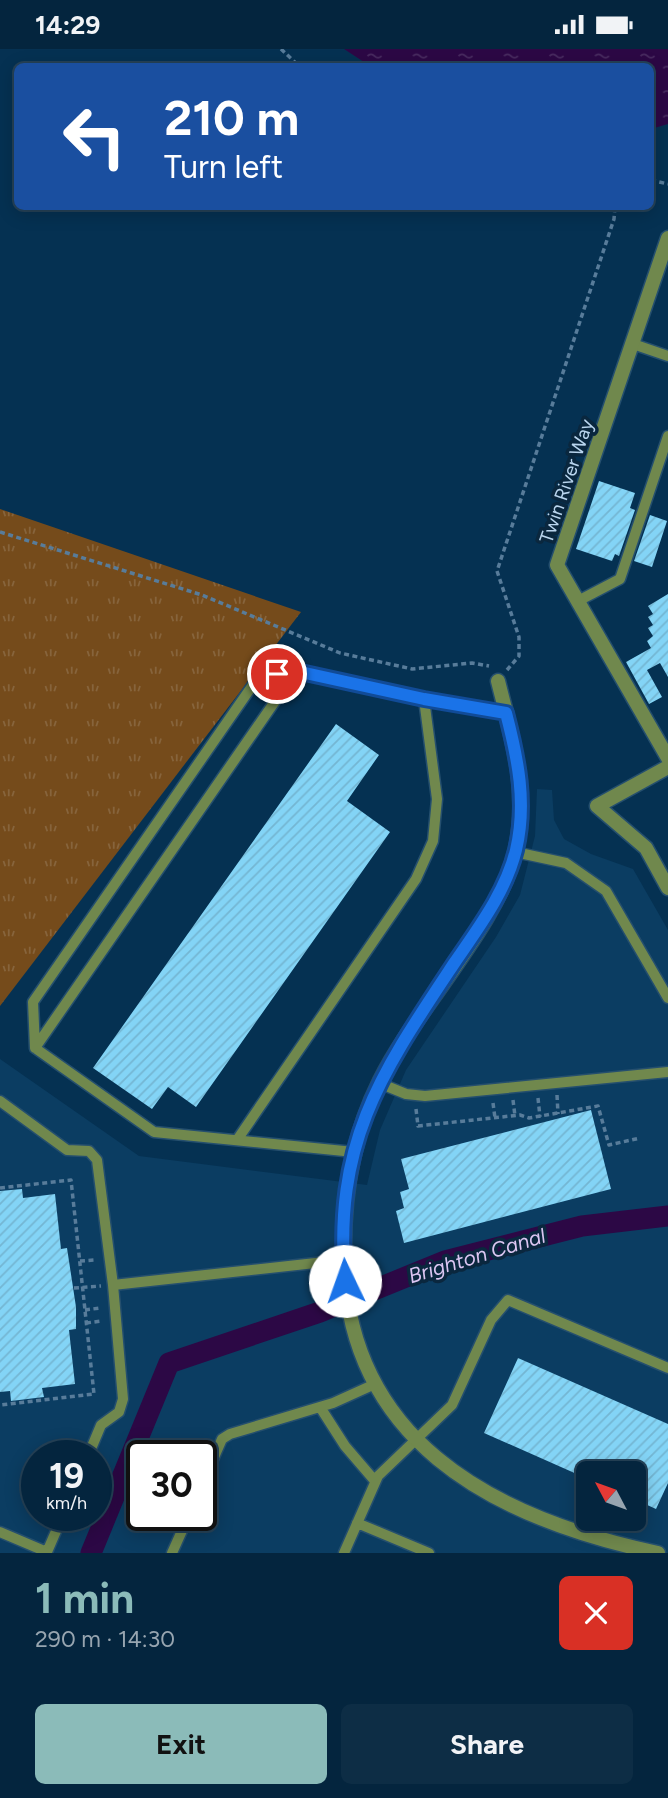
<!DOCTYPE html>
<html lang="en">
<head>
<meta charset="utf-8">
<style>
  body { margin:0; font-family:Figtree,sans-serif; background:#0d2d45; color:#f1f3f6; height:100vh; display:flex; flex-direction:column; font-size:26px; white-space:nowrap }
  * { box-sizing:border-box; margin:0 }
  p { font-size:23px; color:#97a5b0 }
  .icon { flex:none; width:38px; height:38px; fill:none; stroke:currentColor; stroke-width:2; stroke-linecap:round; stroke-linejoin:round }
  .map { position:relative; height:1504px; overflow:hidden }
  .panel { display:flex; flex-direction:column; background:#04253e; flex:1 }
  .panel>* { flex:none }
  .guide { position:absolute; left:14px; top:14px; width:640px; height:147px; border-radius:10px; box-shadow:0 4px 18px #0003,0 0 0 2px #254258; background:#1a4fa0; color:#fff; overflow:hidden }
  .needle { width:46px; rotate:311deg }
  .buttons { position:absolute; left:576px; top:1412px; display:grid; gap:14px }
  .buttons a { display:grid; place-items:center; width:70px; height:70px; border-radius:10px; background:#04253e; box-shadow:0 4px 18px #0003,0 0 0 2px #254258; font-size:35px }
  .speed { position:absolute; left:21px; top:1391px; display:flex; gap:14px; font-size:35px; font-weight:700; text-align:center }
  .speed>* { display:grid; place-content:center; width:91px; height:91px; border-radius:50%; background:#04253e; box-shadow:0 4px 18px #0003,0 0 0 2px #254258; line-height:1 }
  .speed small { font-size:18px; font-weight:400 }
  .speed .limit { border:4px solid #111; border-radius:10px; background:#fff; color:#111 }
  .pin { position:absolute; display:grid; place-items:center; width:60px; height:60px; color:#fff; margin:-30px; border:4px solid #fff; border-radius:50%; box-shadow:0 2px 7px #0007 }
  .me { position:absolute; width:77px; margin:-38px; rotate:357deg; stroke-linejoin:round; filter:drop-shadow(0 0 5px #0008) }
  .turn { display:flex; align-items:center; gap:24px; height:147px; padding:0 35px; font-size:32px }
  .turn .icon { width:91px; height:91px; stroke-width:2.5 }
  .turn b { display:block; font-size:49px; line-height:60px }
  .round { display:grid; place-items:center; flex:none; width:74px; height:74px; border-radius:10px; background:#0d2d45 }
  .overview { display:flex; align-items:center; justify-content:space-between; height:119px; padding:0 35px }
  h1 { font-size:42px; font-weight:700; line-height:52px; color:#8bbbb9 }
  .action { display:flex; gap:14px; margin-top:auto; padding:14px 35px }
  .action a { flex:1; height:80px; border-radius:10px; background:#8bbbb9; color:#111; font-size:28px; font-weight:700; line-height:80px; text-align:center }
  .action a+a { background:#0d2d45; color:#f1f3f6 }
  .status { display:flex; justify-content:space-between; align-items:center; height:49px; padding:0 35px; background:#04253e; direction:ltr }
  .status svg { height:19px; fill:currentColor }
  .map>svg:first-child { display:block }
  .built { fill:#0b3d62; fill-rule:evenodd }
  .grass { fill:url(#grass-tufts) }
  .water { fill:url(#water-ripples) }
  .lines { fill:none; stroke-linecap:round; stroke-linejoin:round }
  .canal { stroke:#2c0845; stroke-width:21 }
  .building { fill:url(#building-hatch) }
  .lane-casing { stroke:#254f6e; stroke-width:13 }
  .street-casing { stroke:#254f6e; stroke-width:17 }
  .path { stroke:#587c9a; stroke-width:3.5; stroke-dasharray:5 3.5; stroke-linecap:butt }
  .lane { stroke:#70884d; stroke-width:10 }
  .street { stroke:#70884d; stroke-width:14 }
  .route-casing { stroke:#114b97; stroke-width:18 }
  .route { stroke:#1a73e8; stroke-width:12 }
  .labels { text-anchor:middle; stroke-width:7; stroke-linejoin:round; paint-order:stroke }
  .street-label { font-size:19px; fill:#b9d5ee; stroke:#0a273e }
  .water-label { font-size:21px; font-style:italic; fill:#dac5f1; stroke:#0a273e }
</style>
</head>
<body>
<div class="status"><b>14:29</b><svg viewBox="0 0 49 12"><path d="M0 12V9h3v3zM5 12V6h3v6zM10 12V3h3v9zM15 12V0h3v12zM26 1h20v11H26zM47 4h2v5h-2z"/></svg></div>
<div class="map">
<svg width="668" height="1504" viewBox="0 0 668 1504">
  <defs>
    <pattern id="grass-tufts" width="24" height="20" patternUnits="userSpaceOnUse" patternTransform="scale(1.75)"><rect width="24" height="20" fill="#754b1b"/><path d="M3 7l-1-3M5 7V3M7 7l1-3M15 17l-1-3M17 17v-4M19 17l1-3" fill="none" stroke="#87643c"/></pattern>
    <pattern id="water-ripples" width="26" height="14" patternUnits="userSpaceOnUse" patternTransform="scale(1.75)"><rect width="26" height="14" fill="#2c0845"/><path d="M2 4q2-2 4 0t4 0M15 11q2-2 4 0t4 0" fill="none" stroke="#482b60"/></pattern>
    <pattern id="building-hatch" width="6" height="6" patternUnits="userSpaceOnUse" patternTransform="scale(1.75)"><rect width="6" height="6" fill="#83d4f6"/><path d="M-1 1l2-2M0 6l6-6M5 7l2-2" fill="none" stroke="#74b6d3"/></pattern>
  </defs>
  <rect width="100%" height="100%" fill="#053152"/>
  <path class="built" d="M537 740 552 741 554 771 564 790 591 805 633 820 668 881V1504H0V1010L139 1107 367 1136 380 1081 406 1021 496 888 520 846 535 787ZM37 1407H96V1466H37ZM142 1407H201V1466H142ZM588 1424H634V1470H588Z"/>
  <path class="grass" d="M0 460 301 563 0 957Z"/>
  <path class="water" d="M344 0H668V75L651 80V18L370 17Z"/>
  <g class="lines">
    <path class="canal" d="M91 1504 169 1314 320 1263 445 1212 582 1177 668 1167"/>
  </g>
  <path class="building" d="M599 432 635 444 630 459 635 461 619 507 615 505 612 512 576 500Z
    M650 466 667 472 652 518 634 512Z
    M668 545V628L660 614 647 621 662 648 649 655 626 613 651 599 647 592 653 587 648 579 653 576 648 568 653 565 648 557Z
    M336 675 379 706 347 752 390 783 196 1058 168 1038 152 1060 93 1019Z
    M591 1061 611 1140 404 1194 396 1162 404 1159 400 1143 409 1140 401 1110Z
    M22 1140 23 1149 55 1145 61 1200 67 1199 76 1258V1280L69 1281 75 1335 42 1339 44 1348 11 1352 10 1342 0 1343V1142Z
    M518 1309 668 1375V1434L656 1460 634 1450V1424H588V1430L484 1384Z"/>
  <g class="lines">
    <defs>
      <path id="lane" d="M633 295 668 307
        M578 552 620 530 668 387
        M515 803 566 814 606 842 668 949
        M35 999 33 953 259 627 296 622
        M379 1034 406 1045 425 1047 668 1023
        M0 1052 67 1101 89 1102 97 1111 113 1236
        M237 1091 416 830 433 792 437 750 424 650
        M354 1103 154 1083 35 999 296 622 424 650 506 664
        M320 1358 345 1397 375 1432
        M88 1407 101 1376 119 1363 123 1350 113 1236 343 1211
        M201 1438 222 1390 230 1385 333 1354 375 1335
        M357 1474 429 1504
        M0 1483 47 1503 63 1466
        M172 1504 189 1466
        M344 1504 378 1427 452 1356 491 1271 508 1251 668 1319"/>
      <path id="street" d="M668 189 557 516 668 709
        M498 632C512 688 529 742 516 800 499 876 416 959 380 1032 354 1084 344 1139 344 1197 341 1390 492 1469 658 1504
        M668 718 597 757 646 799 668 839"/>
    </defs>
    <use href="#lane" class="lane-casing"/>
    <use href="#street" class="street-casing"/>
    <path class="path" d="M281 0 300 18
      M651 131 668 135
      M0 483 202 546 340 604 412 620 472 614 489 617
      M507 621 519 607V588L497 522 614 170 615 158
      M557 1046 558 1065
      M538 1049 540 1068
      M513 1051 515 1067
      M493 1054 495 1069
      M416 1060 418 1077 520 1066 529 1069 598 1057 609 1096 640 1089
      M0 1139 71 1131 94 1345 0 1356
      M80 1212 95 1211
      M74 1239 101 1237
      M85 1261 100 1259
      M86 1274 102 1272"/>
    <use href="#lane" class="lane"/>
    <use href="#street" class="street"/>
  </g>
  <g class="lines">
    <defs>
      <path id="route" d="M277 625 296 622 424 650 506 664C518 710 527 754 516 801 506 842 479 878 455 913 382 1023 333 1092 345 1232"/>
    </defs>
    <use href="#route" class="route-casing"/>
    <use href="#route" class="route"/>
  </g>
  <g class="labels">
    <g class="street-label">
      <text transform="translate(566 432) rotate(-71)" y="7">Twin River Way</text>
    </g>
    <g class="water-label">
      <text transform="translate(477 1207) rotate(-17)" y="7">Brighton Canal</text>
    </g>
  </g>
</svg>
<div class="buttons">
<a><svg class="needle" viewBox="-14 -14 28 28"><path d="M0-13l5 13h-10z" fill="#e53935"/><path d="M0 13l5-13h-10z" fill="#97a5b0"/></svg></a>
</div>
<div class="speed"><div>19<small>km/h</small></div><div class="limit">30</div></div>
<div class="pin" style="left:277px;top:625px;background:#d93025"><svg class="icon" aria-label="arrive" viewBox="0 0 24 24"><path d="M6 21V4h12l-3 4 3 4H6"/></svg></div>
<svg class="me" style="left:345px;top:1232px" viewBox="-20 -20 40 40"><circle r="19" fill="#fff"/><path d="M0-13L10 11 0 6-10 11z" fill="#1a73e8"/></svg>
<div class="guide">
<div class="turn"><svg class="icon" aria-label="left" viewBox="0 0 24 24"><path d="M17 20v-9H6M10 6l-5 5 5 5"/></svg><div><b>210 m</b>Turn left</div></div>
</div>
</div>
<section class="panel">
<div class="overview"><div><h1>1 min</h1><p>290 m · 14:30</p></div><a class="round" style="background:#d93025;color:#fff"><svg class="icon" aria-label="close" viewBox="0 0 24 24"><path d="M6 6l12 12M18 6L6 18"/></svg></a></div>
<div class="action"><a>Exit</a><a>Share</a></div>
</section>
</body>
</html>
